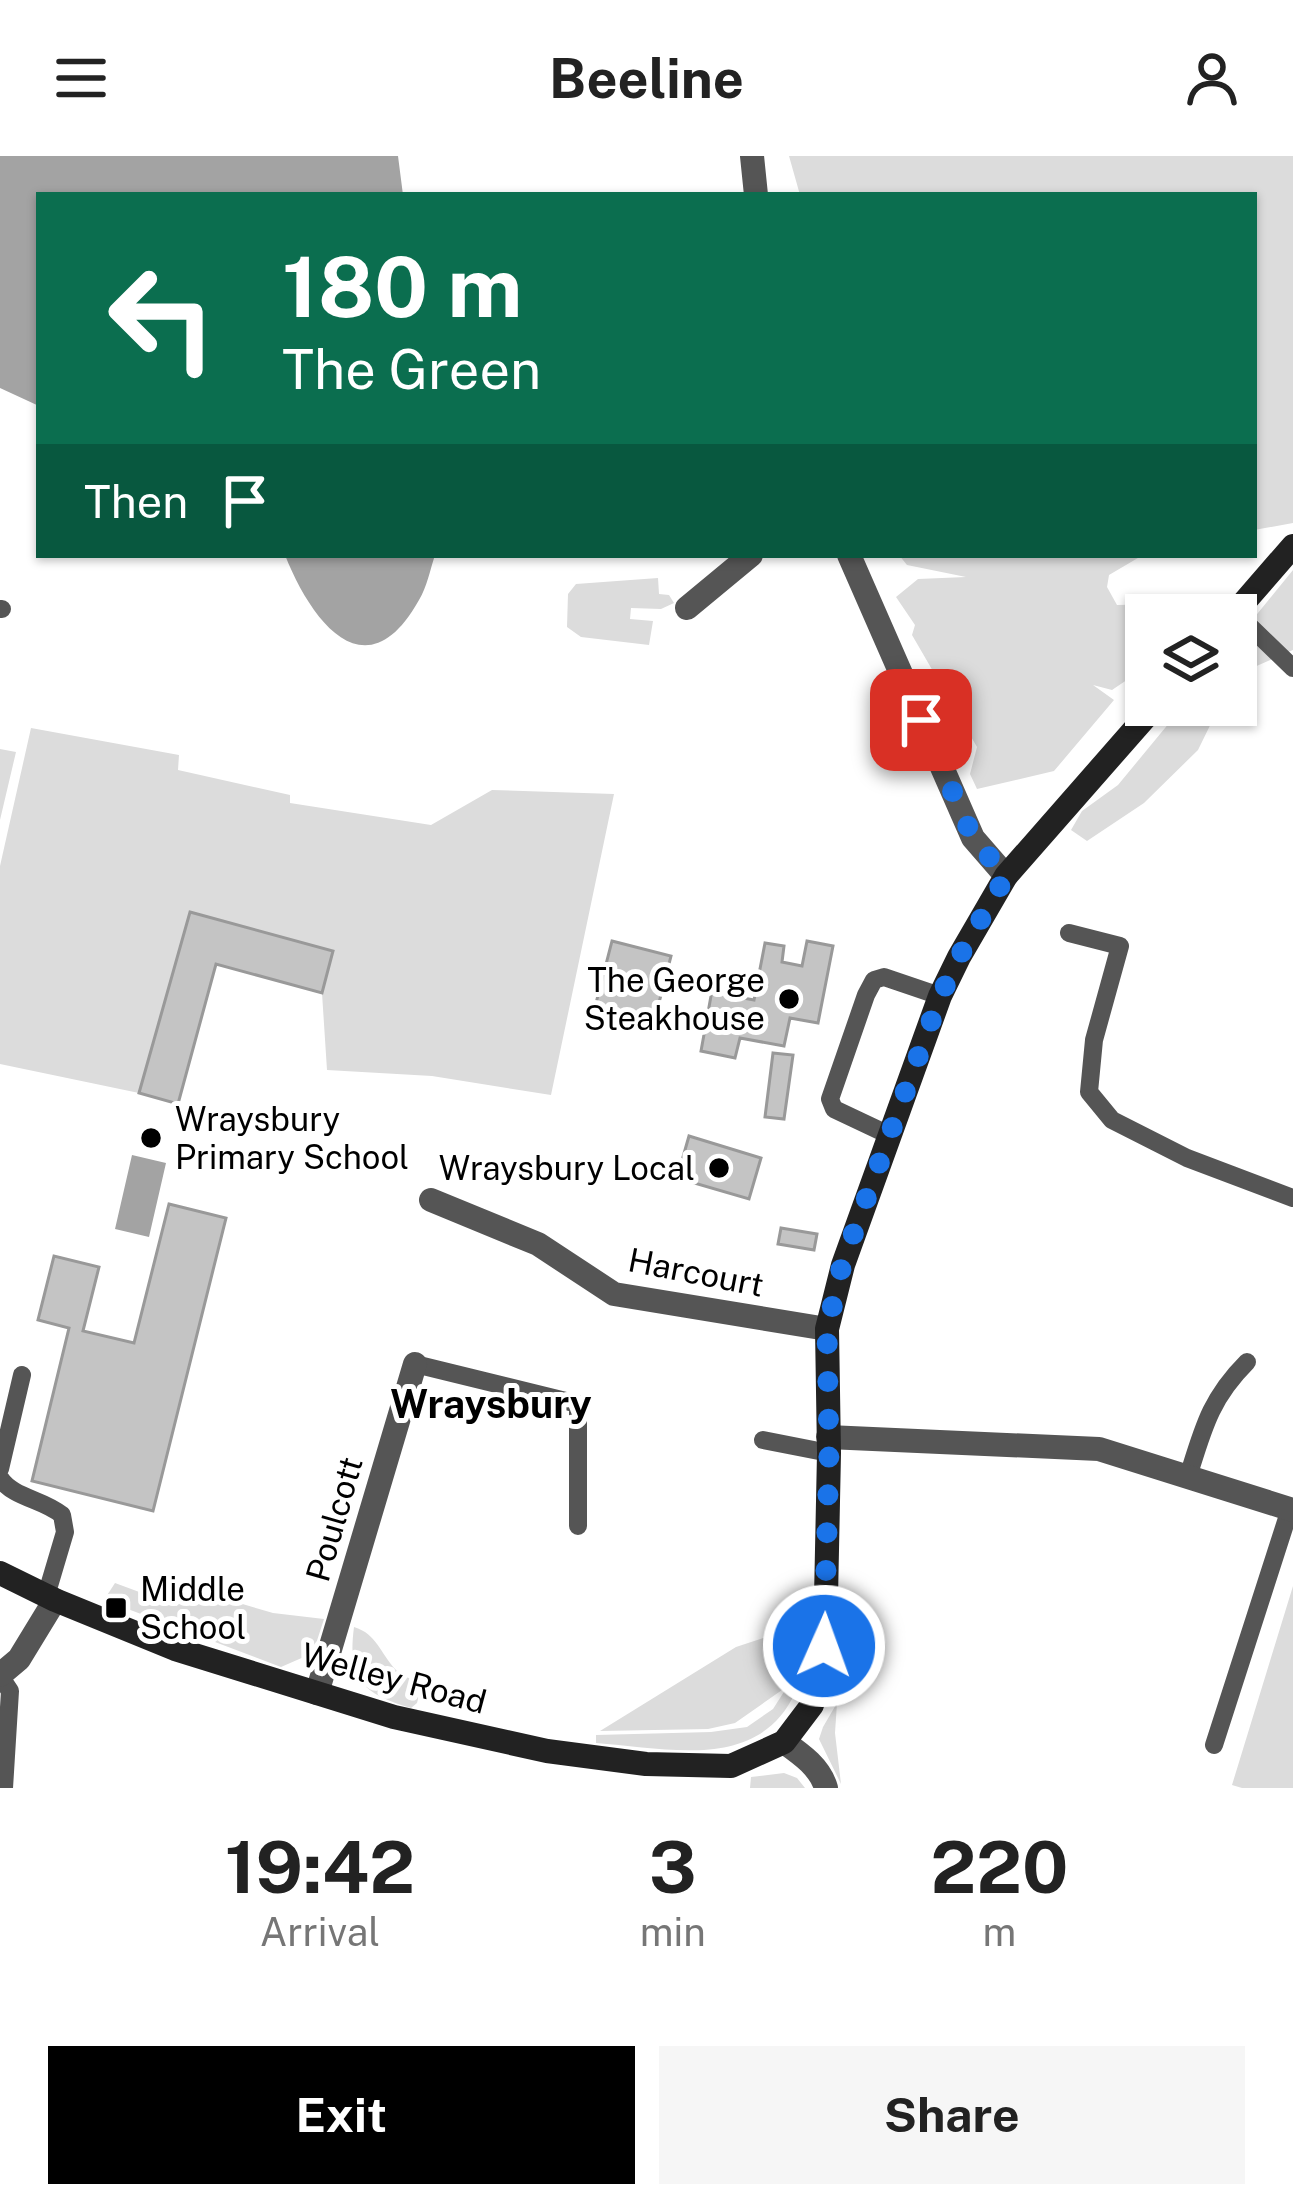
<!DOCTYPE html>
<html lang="en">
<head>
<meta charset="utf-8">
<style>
  body { margin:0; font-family:"Public Sans",sans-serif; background:#f6f6f6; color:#222; height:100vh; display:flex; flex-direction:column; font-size:45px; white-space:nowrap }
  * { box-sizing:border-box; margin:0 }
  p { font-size:39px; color:#767676 }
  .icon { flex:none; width:66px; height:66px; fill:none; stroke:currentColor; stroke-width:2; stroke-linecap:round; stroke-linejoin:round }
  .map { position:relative; height:1632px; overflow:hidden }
  .drawer { display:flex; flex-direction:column; background:#fff; flex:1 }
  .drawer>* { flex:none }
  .top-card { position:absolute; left:36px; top:36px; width:1221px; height:366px; border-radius:0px; box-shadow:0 3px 9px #0004; background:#0b6e4f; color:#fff; overflow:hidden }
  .buttons { position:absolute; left:1125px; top:438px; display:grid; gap:24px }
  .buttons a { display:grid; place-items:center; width:132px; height:132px; border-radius:0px; background:#fff; box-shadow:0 3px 9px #0004; font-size:60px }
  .pin { position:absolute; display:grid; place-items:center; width:102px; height:102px; color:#fff; margin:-51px; border-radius:24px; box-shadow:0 6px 18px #0006 }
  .me { position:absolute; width:132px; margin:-66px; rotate:2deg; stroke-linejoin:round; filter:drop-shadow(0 0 9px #0008) }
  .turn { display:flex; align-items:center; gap:42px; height:252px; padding:0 48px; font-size:54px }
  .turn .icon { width:156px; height:156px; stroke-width:2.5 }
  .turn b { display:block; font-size:84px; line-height:102px }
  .then { display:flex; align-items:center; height:114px; padding:0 48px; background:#0003; gap:24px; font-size:45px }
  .eta { display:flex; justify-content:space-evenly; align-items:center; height:204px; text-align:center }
  .eta b { font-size:72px; font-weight:700; line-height:84px }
  .cta { display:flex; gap:24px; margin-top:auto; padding:24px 48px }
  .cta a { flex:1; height:138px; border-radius:0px; background:#000; color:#fff; font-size:48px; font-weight:700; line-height:138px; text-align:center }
  .cta a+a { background:#f6f6f6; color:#222 }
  header { display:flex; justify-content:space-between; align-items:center; height:156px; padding:0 48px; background:#fff; font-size:54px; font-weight:700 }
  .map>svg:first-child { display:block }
  .green { fill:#dcdcdc }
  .water { fill:#a3a3a3 }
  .building { fill:#c4c4c4; stroke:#999; stroke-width:3 }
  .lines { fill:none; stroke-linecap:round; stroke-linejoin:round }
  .lane { stroke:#555; stroke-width:18 }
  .street { stroke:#555; stroke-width:24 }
  .secondary { stroke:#222; stroke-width:24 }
  .route { stroke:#1a73e8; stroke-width:21; stroke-dasharray:0 37.8 }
  .poi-dot { fill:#000; stroke:#fff; stroke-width:4.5 }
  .labels { text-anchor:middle; stroke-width:10; stroke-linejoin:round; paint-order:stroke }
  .poi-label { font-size:33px; fill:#000; stroke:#fff; text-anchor:end }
  .street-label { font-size:33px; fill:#000; stroke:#fff }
  .quarter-label { font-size:39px; font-weight:bold; fill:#000; stroke:#fff }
</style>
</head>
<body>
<header><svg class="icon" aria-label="menu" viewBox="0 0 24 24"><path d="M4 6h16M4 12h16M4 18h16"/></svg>Beeline<svg class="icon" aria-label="person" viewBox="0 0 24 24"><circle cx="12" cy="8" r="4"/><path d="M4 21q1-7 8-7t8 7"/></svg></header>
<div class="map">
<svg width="1293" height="1632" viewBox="0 0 1293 1632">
  <rect width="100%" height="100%" fill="#fff"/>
  <path class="green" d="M789 0H1293V367L1254 374V39H800Z
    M899 399H1143L1109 419 1107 431 1117 449 1159 448 1170 454 1172 459H1146V511L1112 534 1093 529 1114 544 1054 615 977 633 970 618 977 591 912 479 915 469 896 441 918 423 966 421 907 409Z
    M1293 414V494L1236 519V484Z
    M658 422 659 438 669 439 674 447 661 453 631 452 630 463 653 465 649 489 581 481 567 471 568 438 576 428Z
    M1184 549H1220L1198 594 1144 647 1087 685 1071 674 1082 655 1118 629Z
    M31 572 179 599 178 614 290 639V647L431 669 492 634 614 638 551 939 432 920 327 914 322 837 333 795 190 756 139 937 0 908V710Z
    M0 593 16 596 0 664Z
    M115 1427 177 1450 185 1431 273 1457 324 1463 313 1497 281 1511 104 1444Z
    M1293 1430V1632H1242L1232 1629Z
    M354 1471C377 1478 380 1497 396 1514 402 1521 414 1523 422 1527L417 1547 411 1552C363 1538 347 1524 354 1471Z
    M797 1471 782 1534 735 1567 708 1573 600 1575 736 1491Z
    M809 1473C805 1493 804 1518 795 1537 758 1616 667 1592 596 1587V1579L711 1576 747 1571 773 1553 787 1531 800 1474Z
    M837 1547 835 1577 841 1628 819 1583 823 1571Z
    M784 1617 797 1622 805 1632H750L751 1621Z"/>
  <path class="water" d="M0 0H398L403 39H39V250L0 232Z
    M285 399H435C430 414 427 431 419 444 366 539 311 465 285 399Z
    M132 999 166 1007 149 1081 115 1073Z"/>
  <path class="building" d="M190 756 333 795 322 837 216 808 178 948 139 937Z
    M612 785 671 800 653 870 594 855Z
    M807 785 833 790 818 867 790 862 784 890 740 882 735 902 701 895 713 829 739 834 738 841 754 844 765 787 784 790 782 806 802 810Z
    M773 897 793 899 784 963 765 961Z
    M689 980 761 1002 749 1043 677 1022Z
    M169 1048 226 1062 153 1355 32 1325 69 1172 38 1164 54 1100 99 1111 83 1175 134 1187Z
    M781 1072 817 1078 814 1094 778 1088Z"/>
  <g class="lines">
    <path class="lane" d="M0 453H2
      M1235 456 1293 512
      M1069 777 1120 790 1094 884 1089 936 1112 964 1187 1002 1293 1042
      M889 979 834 953 830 943 866 839 874 824 884 821 940 840
      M415 1208 578 1248V1370
      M763 1284 829 1297
      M0 1313 22 1219
      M1188 1321C1203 1273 1210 1243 1247 1206
      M0 1322C13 1342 43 1343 62 1359L65 1376 46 1440
      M0 1520 10 1535 4 1632
      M1214 1589 1290 1353"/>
    <path class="street" d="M752 0 756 39
      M849 399 973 682 1006 720
      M687 452 751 399
      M431 1044 538 1088 614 1138 827 1173
      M828 1281 1099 1293 1293 1354
      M0 1519 19 1503 55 1444
      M317 1537 415 1208
      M784 1586C801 1598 820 1611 826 1632"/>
    <path class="secondary" d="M1233 459 1293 390
      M0 1417 55 1444 175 1493 394 1561 547 1595 646 1608 731 1610 784 1586 812 1549 825 1490 829 1297 827 1173 843 1109 940 840 959 801 1006 720 1156 549"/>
  </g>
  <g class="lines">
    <path class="route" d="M824 1490 829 1297 827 1173 842 1109 940 841 959 801 1006 720 973 682 921 564"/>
  </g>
  <g class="poi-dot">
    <circle cx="789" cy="843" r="12"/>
    <circle cx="151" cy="982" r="12"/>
    <circle cx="719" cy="1012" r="12"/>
    <rect x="104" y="1440" width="24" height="24" rx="6"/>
  </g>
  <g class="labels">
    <g class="poi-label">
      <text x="765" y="836">The George<tspan x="765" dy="38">Steakhouse</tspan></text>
      <text x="175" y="975" text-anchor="start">Wraysbury<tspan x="175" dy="38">Primary School</tspan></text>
      <text x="695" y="1024">Wraysbury Local</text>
      <text x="140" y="1445" text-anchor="start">Middle<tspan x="140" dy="38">School</tspan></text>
    </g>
    <g class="street-label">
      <text transform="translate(696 1116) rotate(11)" y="12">Harcourt</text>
      <text transform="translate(334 1363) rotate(-74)" y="12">Poulcott</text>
      <text transform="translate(394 1522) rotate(15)" y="12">Welley Road</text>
    </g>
    <g class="quarter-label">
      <text x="491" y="1262">Wraysbury</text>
    </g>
  </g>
</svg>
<div class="buttons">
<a><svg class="icon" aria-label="layers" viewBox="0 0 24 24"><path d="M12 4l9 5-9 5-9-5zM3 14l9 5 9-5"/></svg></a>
</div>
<div class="pin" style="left:921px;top:564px;background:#d93025"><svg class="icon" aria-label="arrive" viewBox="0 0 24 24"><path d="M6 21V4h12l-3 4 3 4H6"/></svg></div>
<svg class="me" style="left:824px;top:1490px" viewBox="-20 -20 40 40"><circle r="17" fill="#1a73e8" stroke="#fff" stroke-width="3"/><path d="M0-11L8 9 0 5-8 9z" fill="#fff"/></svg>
<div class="top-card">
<div class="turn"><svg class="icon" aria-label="left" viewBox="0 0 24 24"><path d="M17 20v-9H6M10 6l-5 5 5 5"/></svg><div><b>180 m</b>The Green</div></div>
<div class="then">Then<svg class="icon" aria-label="arrive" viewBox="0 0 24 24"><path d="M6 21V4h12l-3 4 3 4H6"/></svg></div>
</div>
</div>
<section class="drawer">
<div class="eta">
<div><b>19:42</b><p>Arrival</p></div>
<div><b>3</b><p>min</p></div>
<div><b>220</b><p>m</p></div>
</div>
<div class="cta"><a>Exit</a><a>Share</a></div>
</section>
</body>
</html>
